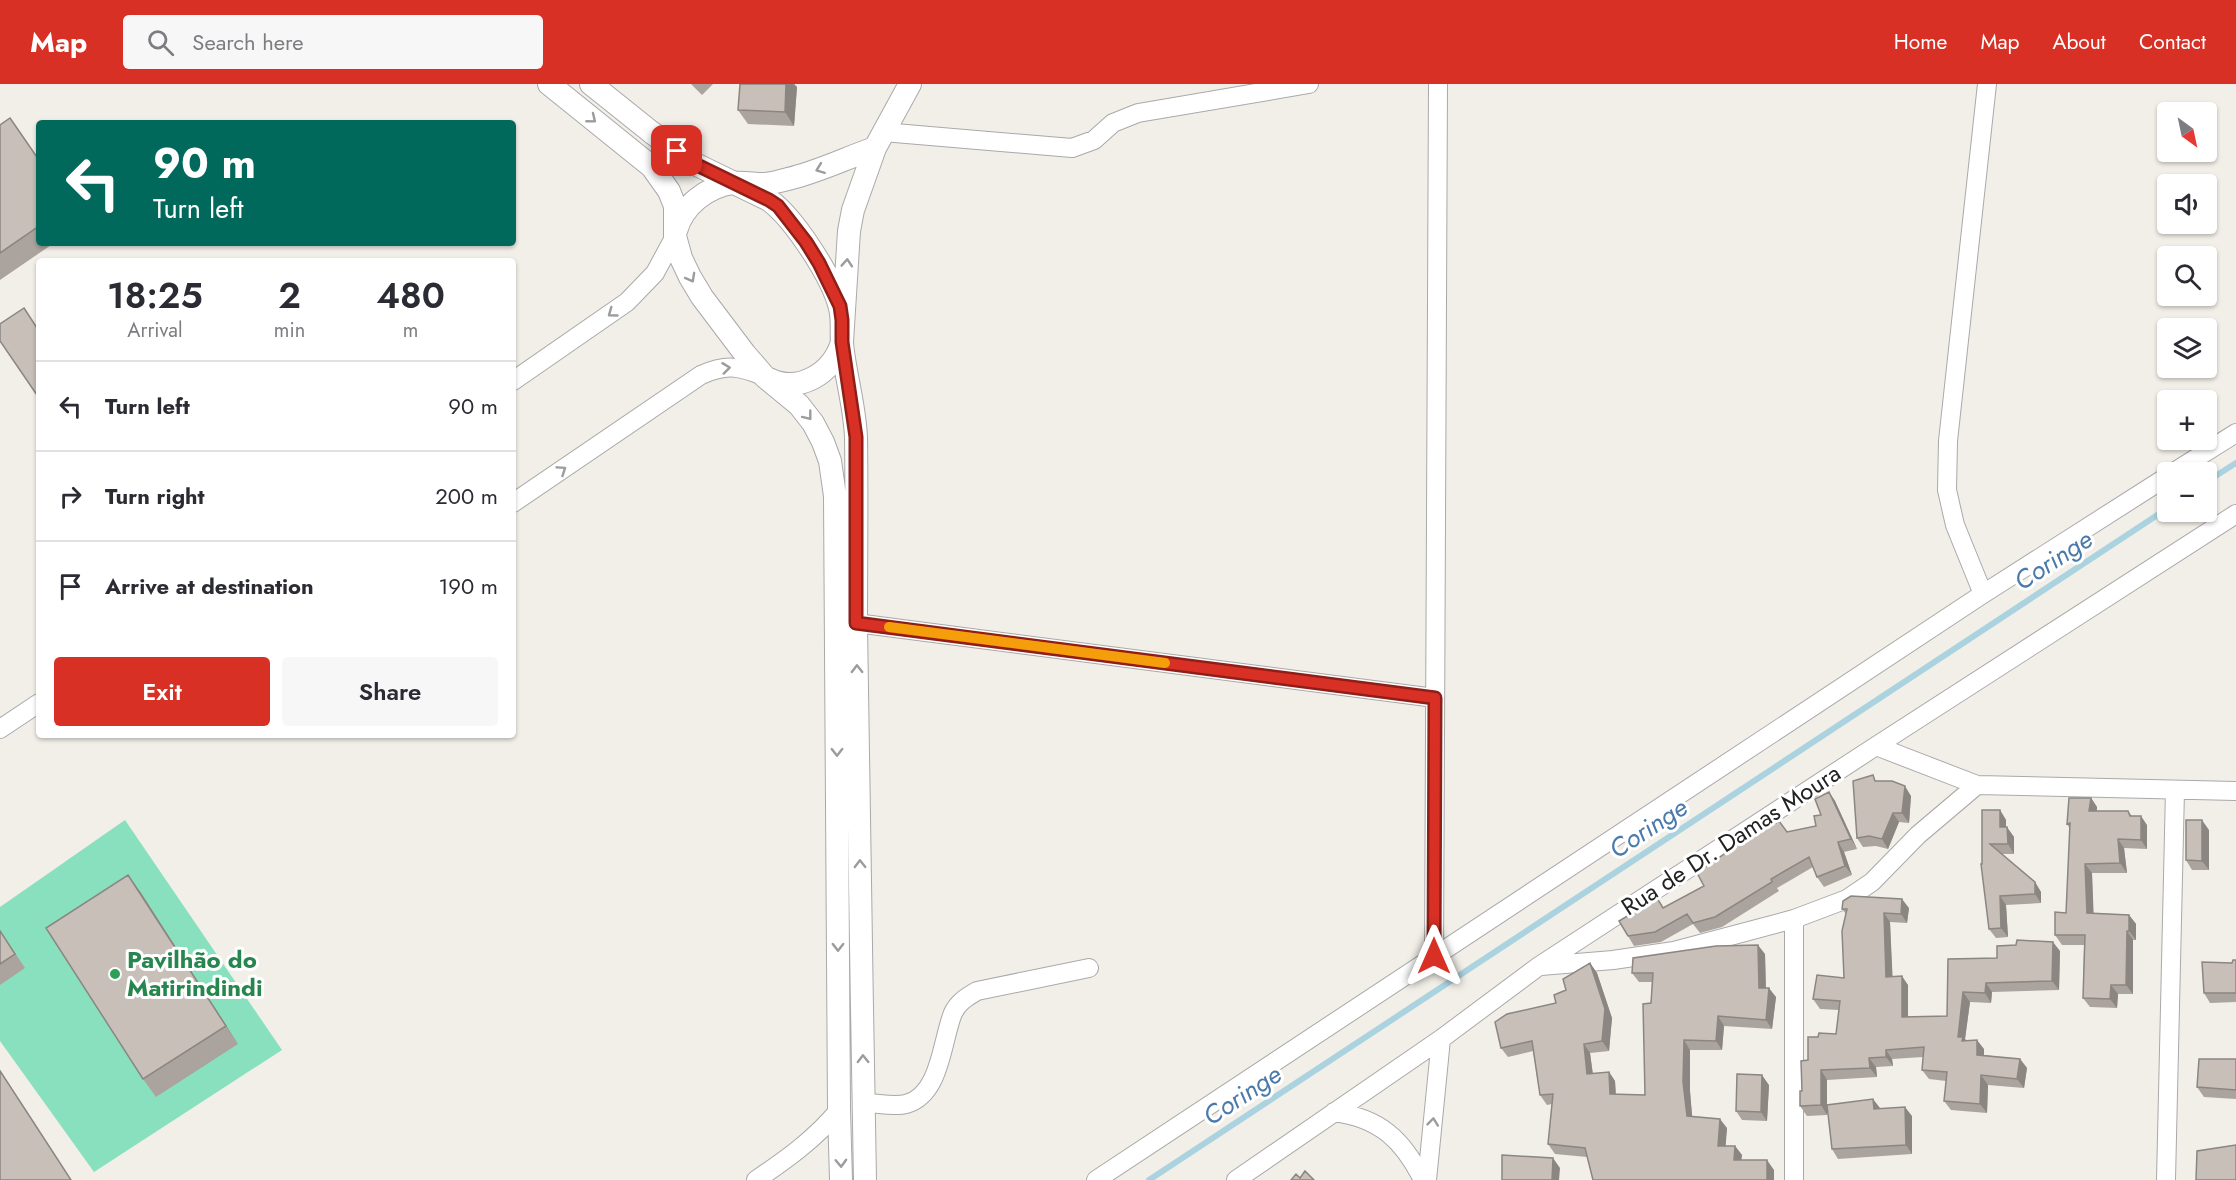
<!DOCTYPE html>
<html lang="en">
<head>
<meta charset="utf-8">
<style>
  body { margin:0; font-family:Jost,sans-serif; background:#f7f7f7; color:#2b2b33; height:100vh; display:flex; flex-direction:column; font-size:22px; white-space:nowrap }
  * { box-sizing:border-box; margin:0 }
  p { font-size:20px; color:#7c7c81 }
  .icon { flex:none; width:33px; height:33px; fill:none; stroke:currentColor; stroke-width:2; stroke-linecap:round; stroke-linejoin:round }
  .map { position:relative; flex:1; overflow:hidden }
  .drawer { position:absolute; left:36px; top:174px; width:480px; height:480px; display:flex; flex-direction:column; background:#fff; border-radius:6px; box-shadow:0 2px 4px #0004 }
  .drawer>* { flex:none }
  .guide { position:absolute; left:36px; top:36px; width:480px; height:126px; border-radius:6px; box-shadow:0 2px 4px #0004; background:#00695c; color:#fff; overflow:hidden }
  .needle { width:39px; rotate:147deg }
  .controls { position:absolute; left:2157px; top:18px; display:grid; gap:12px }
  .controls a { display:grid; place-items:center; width:60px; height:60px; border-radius:6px; background:#fff; box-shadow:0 2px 4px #0004; font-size:30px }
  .pin { position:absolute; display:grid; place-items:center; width:51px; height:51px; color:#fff; margin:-26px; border-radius:12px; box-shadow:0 3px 9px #0006 }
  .me { position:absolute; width:66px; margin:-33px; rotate:0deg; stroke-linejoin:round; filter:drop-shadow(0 0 4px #0008) }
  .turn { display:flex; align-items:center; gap:21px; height:126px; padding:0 18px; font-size:27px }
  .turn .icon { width:78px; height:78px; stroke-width:2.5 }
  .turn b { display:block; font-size:42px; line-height:51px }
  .eta { display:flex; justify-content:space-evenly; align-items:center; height:102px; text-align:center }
  .eta b { font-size:36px; font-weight:600; line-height:42px }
  .cta { display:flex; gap:12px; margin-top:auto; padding:12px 18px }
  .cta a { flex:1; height:69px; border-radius:6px; background:#d93025; color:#fff; font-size:24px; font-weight:600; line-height:69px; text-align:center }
  .cta a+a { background:#f7f7f7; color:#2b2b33 }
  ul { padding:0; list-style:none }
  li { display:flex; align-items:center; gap:18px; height:90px; padding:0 18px; border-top:2px solid #e1e1e2 }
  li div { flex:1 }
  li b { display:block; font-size:22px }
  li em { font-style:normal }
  header { display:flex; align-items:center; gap:36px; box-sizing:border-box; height:84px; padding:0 30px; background:#d93025; color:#fff }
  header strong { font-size:28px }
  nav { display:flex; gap:33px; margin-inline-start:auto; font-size:21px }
  .search { width:420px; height:54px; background:#f7f7f7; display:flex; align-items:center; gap:15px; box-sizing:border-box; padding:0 21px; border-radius:6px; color:#7c7c81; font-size:22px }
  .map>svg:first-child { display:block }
  .pitch { fill:#88e0be }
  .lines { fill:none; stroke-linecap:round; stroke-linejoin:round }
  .stream { stroke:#aad3df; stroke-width:6 }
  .minor-casing { stroke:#a9a9a9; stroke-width:20 }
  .tertiary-casing { stroke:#a9a9a9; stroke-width:24 }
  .minor { stroke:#fff; stroke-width:18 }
  .tertiary { stroke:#fff; stroke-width:22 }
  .wall { fill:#aba49e }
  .shaded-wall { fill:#8b8681 }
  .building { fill:#c7bfb8; stroke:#8b8681; stroke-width:1.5 }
  .oneway { stroke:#9c9c9c }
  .route-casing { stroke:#8d1f18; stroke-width:15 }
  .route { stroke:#d93025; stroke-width:10 }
  .slow { stroke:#f59e0b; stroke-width:10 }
  .leisure-dot { fill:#2e9e5b; stroke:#fff; stroke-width:2 }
  .labels { text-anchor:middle; stroke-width:6; stroke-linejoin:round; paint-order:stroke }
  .street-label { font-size:24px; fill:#222; stroke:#fff }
  .leisure-label { font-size:24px; font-weight:bold; fill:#27864d; stroke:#fff; text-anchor:start }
  .water-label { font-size:26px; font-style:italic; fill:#4a7aab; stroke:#fff }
</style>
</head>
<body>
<header>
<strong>Map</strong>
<div class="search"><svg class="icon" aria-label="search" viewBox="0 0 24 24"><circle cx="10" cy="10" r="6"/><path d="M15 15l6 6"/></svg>Search here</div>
<nav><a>Home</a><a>Map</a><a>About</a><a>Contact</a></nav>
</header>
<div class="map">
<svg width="2236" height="1096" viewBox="0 0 2236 1096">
  <rect width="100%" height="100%" fill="#f2efe9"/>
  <path class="pitch" d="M125 736 282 966 94 1088 0 957V823Z"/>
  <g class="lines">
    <path class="stream" d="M2206 398 2236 379
      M1149 1096 2168 424"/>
    <defs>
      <path id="minor" d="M883 48 1072 64 1094 56 1113 39 1138 29 1309 0
        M513 297 627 218 655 189 675 152
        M2174 388 2236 349
        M513 419 701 291C726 280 738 282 763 292
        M1983 510 1955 441 1947 406 1948 357 1987 0
        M856 539 1435 614
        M0 645 39 619
        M1876 662 1977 701 2236 707
        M1794 835V1096
        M1434 872 1438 0
        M1541 882 1613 876 1674 867 1794 835 1847 815 1872 798 1918 751 1977 701
        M864 1019C877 1019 894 1023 906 1020 941 1011 942 955 953 929 958 918 967 913 977 907L1089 884
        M1334 1028C1380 1034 1403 1056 1423 1096
        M756 1096C787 1075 815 1055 839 1026
        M1096 1096 1983 510 2168 392
        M1236 1096 1441 955 1539 882 1876 662 2236 430
        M1427 1096 1441 955
        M2166 1096 2175 706"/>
      <path id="tertiary" d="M549 0 652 83 669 107 675 122V152L681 174 690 193 702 213 745 270 765 293 799 321 813 339 823 358 830 377 835 412 839 1026 841 1096
        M591 0 651 48 695 80 769 116C794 134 833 194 840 224 843 236 841 247 842 259 845 291 855 322 856 354 857 416 856 479 856 541 858 726 862 911 865 1096
        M676 147C683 121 707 103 733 99 743 98 755 100 765 100 773 99 781 97 788 95 818 88 846 74 875 64
        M769 295C799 310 833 289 842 258L849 147 853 126 875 64 910 0"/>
    </defs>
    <use href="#minor" class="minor-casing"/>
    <use href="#tertiary" class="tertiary-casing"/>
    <use href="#minor" class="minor"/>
    <use href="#tertiary" class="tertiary"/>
  </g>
  <path class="wall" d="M691 0H713L702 11Z
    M740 0H794L797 3 794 42 748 40 738 26Z
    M0 41 39 75V159H54L0 196Z
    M1877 697 1911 712 1909 739 1899 738 1888 765 1876 762 1863 763 1857 754Z
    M1829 708 1835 717 1857 765 1844 768 1852 791 1824 803 1817 793 1813 783 1777 804 1779 807 1722 843 1700 849 1693 840 1661 858 1634 862 1628 852 1657 814 1664 824 1704 802 1769 743 1787 748 1816 742 1821 731Z
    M2091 714 2097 723V727H2128L2132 732 2147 741V765L2124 764 2127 789H2092L2093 829 2129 831 2136 840V856H2133V910H2118L2117 924 2090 923 2083 914 2084 861H2062L2055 851 2066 829 2070 745 2067 740Z
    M2000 726 2006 736V743L2014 753V770H2001L2035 798 2041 808V819L2006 821 2008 853 1996 854 1989 845 1982 780Z
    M2209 746V786H2192L2186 776Z
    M128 791 141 809 238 960 156 1013 143 995Z
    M1909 824 1907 839 1890 838 1892 892 1908 901V933L1947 932 1948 875 1997 874 2060 867 2059 906 1992 908 1991 919 1970 918 1965 955 1966 956 1984 965V971L2020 975 2027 984 2024 1004 1988 1001 1987 1029 1951 1026 1944 1017 1946 997 1929 995 1922 986 1923 973 1892 975 1893 982 1876 983 1877 993 1827 996V1020L1880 1024 1912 1032V1070L1838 1075 1832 1065 1827 1023V1031L1807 1032 1800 1022 1808 976 1818 953 1836 950 1839 926 1820 925 1813 915 1844 894 1846 830 1842 825Z
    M0 846 25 884 0 901Z
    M1765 870 1766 904 1776 913 1772 945 1724 942 1722 966H1690V1007L1692 1033 1727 1044 1725 1062H1735L1742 1071 1741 1076 1774 1086V1096H1593L1587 1073 1555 1070 1548 1060 1552 1020 1547 1021 1540 1011 1533 967 1508 973 1501 964 1556 919 1566 906 1590 879 1597 889 1612 934 1609 967 1590 969 1593 990 1609 988 1615 997 1616 1010 1645 1011 1652 898H1639L1632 889Z
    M2236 876V918L2210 919 2204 909Z
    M2236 975V1015L2204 1013 2197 1003Z
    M1769 1001 1767 1037 1742 1036 1736 1027Z"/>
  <path class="shaded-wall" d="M786 0H794L797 3 794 42 785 28Z
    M1905 702 1911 712 1909 739 1902 729Z
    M1829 708 1835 717 1857 765 1851 755Z
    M2091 714 2097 723 2096 736 2089 727Z
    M2000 726 2006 736V752L2000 743Z
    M1893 729 1899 738 1888 765 1882 755Z
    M2141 732 2147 741V765L2141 756Z
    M2202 736 2209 746V786L2202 777Z
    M2007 743 2014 753V770L2008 760Z
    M2118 755 2124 764 2127 789 2120 779Z
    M1838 758 1844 768 1852 791 1845 782Z
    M2085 780 2092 789 2094 839 2087 829Z
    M128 791 141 809 238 960 226 942Z
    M2035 798 2041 808V819L2035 810Z
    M2000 812 2006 821 2008 853 2001 844Z
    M1902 815 1909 824 1907 839 1901 830Z
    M1884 829 1890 838 1893 902 1886 893Z
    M2129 831 2136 840V856L2129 847Z
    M2127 847 2133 856V910L2126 901Z
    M2053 858 2060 867 2059 906 2052 897Z
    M1758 861 1765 870 1766 913 1759 904Z
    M1590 879 1597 889 1612 934 1609 967 1602 957Z
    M1902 892 1908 901V942L1902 933Z
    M1986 899 1992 908 1991 919 1985 909Z
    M2111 901 2118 910 2117 924 2110 915Z
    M1769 904 1776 913 1772 945 1766 936Z
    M1963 908 1970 918 1965 955 1970 962 1958 953Z
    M1718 932 1724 942 1722 966 1716 957Z
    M1684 956 1690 966V1007L1693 1042 1687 1032 1683 998Z
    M1977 956 1984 965V980L1977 971Z
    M1584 960 1590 969 1594 1000 1587 990Z
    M1886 966 1892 975 1893 982 1886 973Z
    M1869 974 1876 983 1877 993 1870 984Z
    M2020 975 2027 984 2024 1004 2017 995Z
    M0 986 72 1096 0 987Z
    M1821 986 1827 996V1031L1821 1021Z
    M1609 988 1615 997 1616 1019 1610 1010Z
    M1762 991 1769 1001 1767 1037 1761 1028Z
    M1981 991 1988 1001 1987 1029 1980 1020Z
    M1873 1015 1880 1024 1881 1035 1874 1025Z
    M1905 1023 1912 1032V1070L1906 1061Z
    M1720 1035 1727 1044 1725 1071 1718 1062Z
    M1735 1062 1742 1071 1740 1085 1734 1076Z
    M1553 1074 1560 1084 1559 1096H1552Z
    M1767 1076 1774 1086V1096H1767Z"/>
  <path class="building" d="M740 0H786L785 28 738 26Z
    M10 34 39 76V142L0 169V41Z
    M24 224 39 247V314L0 257V240Z
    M1873 691 1875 697H1892L1905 702 1902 729H1893L1882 755 1869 752 1857 754 1853 697Z
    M1829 708 1851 755 1838 758 1845 782 1817 793 1809 773 1771 795 1772 798 1715 833 1693 839 1687 830 1655 848 1628 852 1619 837 1657 814 1663 824 1704 802 1697 789 1767 740 1769 743 1779 737 1787 748 1816 742 1814 732 1821 731 1815 715Z
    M2069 714H2091L2089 727H2128L2130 732H2141V756L2118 755 2120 779 2085 780 2087 829 2129 831V847H2127L2126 901H2111L2110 915 2083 914 2085 851H2055V828L2066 829 2070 739 2067 740Z
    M1982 726H2000V743H2007L2008 760H1990L2035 798V810L2000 812 2001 844 1989 845 1981 780H1982Z
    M2186 736H2202V777L2186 776Z
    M128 791 226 942 143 995 46 844Z
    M1851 812 1902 815 1901 830 1884 829 1886 893 1902 892V933L1947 932 1948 875 1997 874V862L2016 861 2017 856 2053 858 2052 897 1986 899 1985 909 1963 908 1958 953H1963L1962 957 1977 956V971L2020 975 2017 995 1981 991 1980 1020 1944 1017 1947 988 1922 986 1924 963 1886 966V973L1869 974 1870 984 1821 986V1021L1800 1022V1007H1802L1801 977 1808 976V953H1818L1819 949 1836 950 1840 917 1813 915 1817 891 1844 894 1842 847 1847 825H1842L1843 817Z
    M0 847 15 870 0 880Z
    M1758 861 1759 904H1769L1766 936 1718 932 1716 957 1684 956 1683 998 1687 1032 1720 1035 1718 1062H1735L1734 1076H1767V1096H1593L1585 1064 1548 1060 1553 1010 1540 1011 1532 957 1501 964 1495 938 1507 930 1556 919 1554 911 1566 906 1563 895 1590 879 1605 925 1602 957 1584 960 1587 990 1609 988 1610 1010 1645 1011 1643 920 1651 919 1653 889H1632L1633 874 1716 862Z
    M2233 876H2236V909H2204L2202 878 2232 879Z
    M2199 975H2236V1006L2197 1003Z
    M0 987 71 1096H0Z
    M1737 990 1762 991 1761 1028 1736 1027Z
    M1873 1015 1874 1025 1905 1023 1906 1061 1832 1065 1827 1021Z
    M2236 1061V1096H2196L2197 1067Z
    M1502 1071 1553 1074 1552 1096H1502Z
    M1305 1087 1314 1096H1291L1296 1090 1300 1094Z"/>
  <defs><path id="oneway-chevron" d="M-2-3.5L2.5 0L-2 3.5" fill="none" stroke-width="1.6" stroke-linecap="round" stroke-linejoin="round" transform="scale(1.5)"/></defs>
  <g class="oneway">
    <use href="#oneway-chevron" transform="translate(592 35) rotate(39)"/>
    <use href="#oneway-chevron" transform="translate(820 85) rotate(159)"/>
    <use href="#oneway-chevron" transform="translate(847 179) rotate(-86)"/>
    <use href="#oneway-chevron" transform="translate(691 194) rotate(61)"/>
    <use href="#oneway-chevron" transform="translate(612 229) rotate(144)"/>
    <use href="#oneway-chevron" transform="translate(726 284) rotate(-7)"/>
    <use href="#oneway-chevron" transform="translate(808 332) rotate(52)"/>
    <use href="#oneway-chevron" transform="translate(562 386) rotate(-34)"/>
    <use href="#oneway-chevron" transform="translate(857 585) rotate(-91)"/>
    <use href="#oneway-chevron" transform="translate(837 668) rotate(90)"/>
    <use href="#oneway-chevron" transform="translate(860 780) rotate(-91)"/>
    <use href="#oneway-chevron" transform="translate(838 863) rotate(90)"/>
    <use href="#oneway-chevron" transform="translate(863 975) rotate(-91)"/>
    <use href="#oneway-chevron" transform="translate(1433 1038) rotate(-84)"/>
    <use href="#oneway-chevron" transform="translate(841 1079) rotate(88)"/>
  </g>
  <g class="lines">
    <defs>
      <path id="route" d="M677 67 695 80 769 116 778 122 806 158 819 179 840 222 842 236V258L856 353V539L1435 614 1434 872"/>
    </defs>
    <use href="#route" class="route-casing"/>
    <use href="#route" class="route"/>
    <path class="slow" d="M889 543 1165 579"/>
  </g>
  <circle class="leisure-dot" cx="115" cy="890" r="6"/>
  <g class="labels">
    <g class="street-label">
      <text transform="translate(1731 756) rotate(-33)" y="8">Rua de Dr. Damas Moura</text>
    </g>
    <g class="leisure-label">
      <text x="127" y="884">Pavilhão do<tspan x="127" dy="28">Matirindindi</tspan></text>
    </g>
    <g class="water-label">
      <text transform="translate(2053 476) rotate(-33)" y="9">Coringe</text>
      <text transform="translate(1648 744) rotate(-33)" y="9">Coringe</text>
      <text transform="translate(1242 1011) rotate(-33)" y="9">Coringe</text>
    </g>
  </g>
</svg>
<div class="controls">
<a><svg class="needle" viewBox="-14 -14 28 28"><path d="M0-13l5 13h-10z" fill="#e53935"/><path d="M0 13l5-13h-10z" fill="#7c7c81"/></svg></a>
<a><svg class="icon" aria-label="sound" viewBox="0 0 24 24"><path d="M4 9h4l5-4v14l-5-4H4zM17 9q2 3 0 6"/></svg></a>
<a><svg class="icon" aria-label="search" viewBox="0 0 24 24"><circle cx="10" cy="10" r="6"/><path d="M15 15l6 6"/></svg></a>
<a><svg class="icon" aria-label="layers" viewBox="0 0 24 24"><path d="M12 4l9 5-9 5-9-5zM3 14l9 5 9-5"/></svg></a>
<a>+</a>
<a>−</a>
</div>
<div class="pin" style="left:677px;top:67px;background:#d93025"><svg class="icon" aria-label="arrive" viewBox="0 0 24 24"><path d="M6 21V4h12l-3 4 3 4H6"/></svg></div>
<svg class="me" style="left:1434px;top:872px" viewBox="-20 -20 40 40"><path d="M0-17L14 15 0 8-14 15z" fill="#d93025" stroke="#fff" stroke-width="4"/></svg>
<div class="guide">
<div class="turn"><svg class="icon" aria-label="left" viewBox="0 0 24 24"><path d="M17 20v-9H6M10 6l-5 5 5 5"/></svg><div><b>90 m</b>Turn left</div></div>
</div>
<section class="drawer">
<div class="eta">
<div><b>18:25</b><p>Arrival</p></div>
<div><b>2</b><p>min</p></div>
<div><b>480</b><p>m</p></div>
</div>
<ul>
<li><svg class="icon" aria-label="left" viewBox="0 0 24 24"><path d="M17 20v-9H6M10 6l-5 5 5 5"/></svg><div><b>Turn left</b></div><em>90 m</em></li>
<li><svg class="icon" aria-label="right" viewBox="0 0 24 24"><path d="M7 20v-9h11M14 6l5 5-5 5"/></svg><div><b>Turn right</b></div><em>200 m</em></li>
<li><svg class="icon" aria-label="arrive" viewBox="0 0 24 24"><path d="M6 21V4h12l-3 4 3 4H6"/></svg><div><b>Arrive at destination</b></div><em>190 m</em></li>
</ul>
<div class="cta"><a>Exit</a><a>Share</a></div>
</section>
</div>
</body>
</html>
